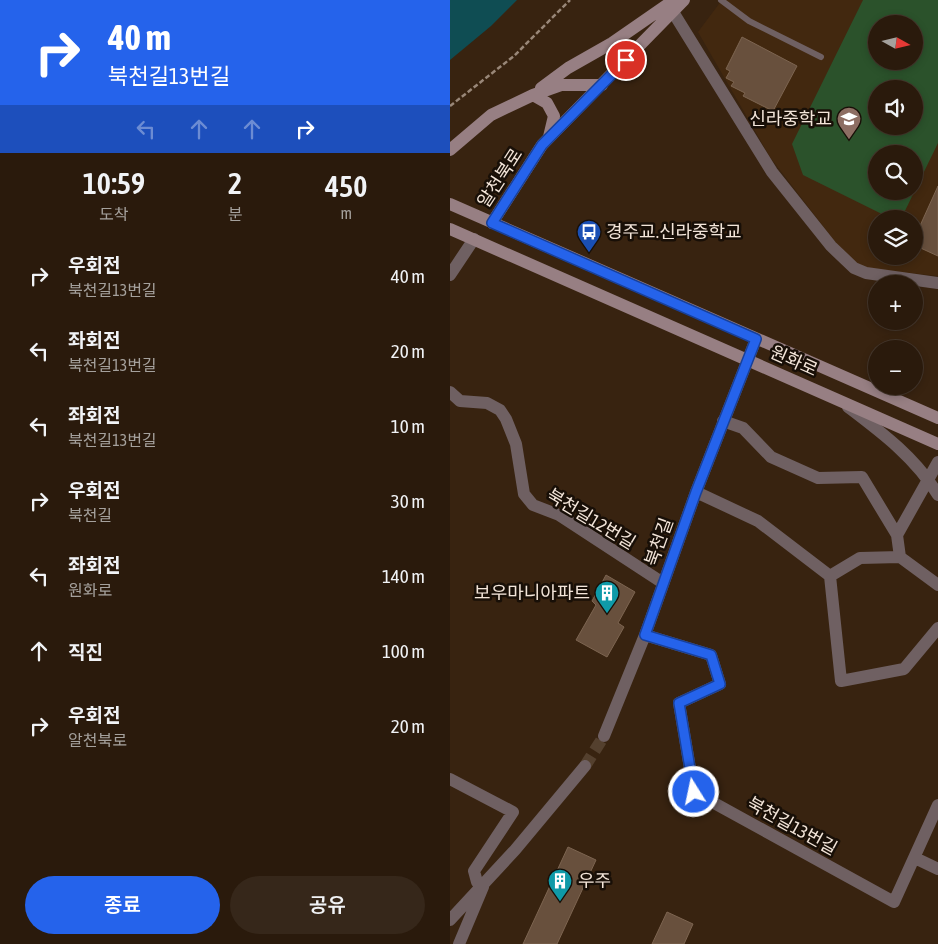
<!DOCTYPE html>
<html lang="ko">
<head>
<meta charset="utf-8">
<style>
  body { margin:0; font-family:"Asap Condensed","Noto Sans KR",sans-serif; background:#36271a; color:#f1f3f6; height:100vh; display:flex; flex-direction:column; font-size:19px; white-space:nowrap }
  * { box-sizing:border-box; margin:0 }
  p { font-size:16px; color:#a5a19d }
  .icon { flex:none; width:28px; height:28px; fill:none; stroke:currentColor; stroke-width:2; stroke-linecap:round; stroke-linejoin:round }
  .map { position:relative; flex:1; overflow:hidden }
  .panel { display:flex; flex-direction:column; background:#2a1a0c; width:450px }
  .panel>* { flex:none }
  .banner { background:#2563eb; color:#fff; overflow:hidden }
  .needle { width:32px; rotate:98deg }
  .tools { position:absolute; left:418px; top:15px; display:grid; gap:10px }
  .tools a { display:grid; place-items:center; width:55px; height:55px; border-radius:50%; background:#2a1a0c; box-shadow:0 2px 8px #0003,0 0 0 1px #46382d; font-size:25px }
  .pin { position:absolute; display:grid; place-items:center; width:42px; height:42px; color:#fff; margin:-21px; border:2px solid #fff; border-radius:50%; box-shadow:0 1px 5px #0007 }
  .me { position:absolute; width:55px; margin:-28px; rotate:350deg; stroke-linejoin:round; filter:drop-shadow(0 0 4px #0008) }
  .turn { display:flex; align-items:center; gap:18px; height:105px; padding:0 25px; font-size:22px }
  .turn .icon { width:65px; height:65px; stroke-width:2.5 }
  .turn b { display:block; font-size:35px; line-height:42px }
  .lanes { display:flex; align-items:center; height:48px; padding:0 25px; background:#0003; justify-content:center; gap:25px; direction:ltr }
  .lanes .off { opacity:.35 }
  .eta { display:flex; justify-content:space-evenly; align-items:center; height:85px; text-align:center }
  .eta b { font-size:30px; font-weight:600; line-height:35px }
  .primary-button { display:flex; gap:10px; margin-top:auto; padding:10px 25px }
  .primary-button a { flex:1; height:58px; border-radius:30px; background:#2563eb; color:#fff; font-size:20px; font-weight:600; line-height:58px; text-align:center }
  .primary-button a+a { background:#36271a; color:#f1f3f6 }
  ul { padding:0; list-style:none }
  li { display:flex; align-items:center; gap:15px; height:75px; padding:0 25px }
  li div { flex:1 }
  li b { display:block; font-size:19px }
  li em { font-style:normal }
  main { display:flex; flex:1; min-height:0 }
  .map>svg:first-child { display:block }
  .built { fill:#42280f; fill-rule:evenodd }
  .green { fill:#2b522b; fill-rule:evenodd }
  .water { fill:#0f4d53 }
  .building { fill:#68503d; stroke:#7d6551 }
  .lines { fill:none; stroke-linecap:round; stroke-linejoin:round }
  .street-tunnel { stroke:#54402e; stroke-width:12; stroke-dasharray:12 6; stroke-linecap:butt }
  .path { stroke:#998778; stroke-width:2.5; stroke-dasharray:5 2.5; stroke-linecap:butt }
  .lane { stroke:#6f6062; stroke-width:6 }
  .street { stroke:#6f6062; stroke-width:12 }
  .secondary { stroke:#977f83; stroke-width:12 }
  .route-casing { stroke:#184099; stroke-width:12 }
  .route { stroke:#2563eb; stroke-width:9 }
  .labels { text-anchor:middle; stroke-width:5; stroke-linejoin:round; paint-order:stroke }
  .poi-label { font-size:18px; fill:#f3e5d9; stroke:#180f07; text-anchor:end }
  .street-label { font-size:18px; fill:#f3e5d9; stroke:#180f07 }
</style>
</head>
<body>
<main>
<section class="panel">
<div class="banner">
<div class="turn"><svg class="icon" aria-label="right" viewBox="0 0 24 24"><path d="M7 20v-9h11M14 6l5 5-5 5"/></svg><div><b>40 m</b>북천길13번길</div></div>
<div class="lanes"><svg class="icon off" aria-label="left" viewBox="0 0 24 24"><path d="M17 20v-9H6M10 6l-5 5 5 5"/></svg><svg class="icon off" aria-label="ahead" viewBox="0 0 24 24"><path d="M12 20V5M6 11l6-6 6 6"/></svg><svg class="icon off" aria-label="ahead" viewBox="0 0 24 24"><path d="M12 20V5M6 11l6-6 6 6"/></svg><svg class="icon" aria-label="right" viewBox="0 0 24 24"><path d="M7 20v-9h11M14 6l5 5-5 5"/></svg></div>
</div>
<div class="eta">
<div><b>10:59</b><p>도착</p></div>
<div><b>2</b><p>분</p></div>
<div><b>450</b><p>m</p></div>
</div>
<ul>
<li><svg class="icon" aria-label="right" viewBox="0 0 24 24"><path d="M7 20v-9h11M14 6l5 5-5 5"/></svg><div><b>우회전</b><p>북천길13번길</p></div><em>40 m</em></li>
<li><svg class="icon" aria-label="left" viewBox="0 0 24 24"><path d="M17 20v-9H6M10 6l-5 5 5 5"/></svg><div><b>좌회전</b><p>북천길13번길</p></div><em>20 m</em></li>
<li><svg class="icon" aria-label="left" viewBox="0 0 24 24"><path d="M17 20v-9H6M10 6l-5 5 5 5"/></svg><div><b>좌회전</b><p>북천길13번길</p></div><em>10 m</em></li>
<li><svg class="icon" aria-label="right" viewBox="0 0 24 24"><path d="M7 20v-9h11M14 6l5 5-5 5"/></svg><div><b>우회전</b><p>북천길</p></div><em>30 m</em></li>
<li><svg class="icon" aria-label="left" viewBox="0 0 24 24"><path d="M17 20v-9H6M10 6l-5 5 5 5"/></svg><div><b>좌회전</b><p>원화로</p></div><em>140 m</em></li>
<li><svg class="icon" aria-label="ahead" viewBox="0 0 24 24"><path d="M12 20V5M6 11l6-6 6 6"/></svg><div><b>직진</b></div><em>100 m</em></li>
<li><svg class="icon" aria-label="right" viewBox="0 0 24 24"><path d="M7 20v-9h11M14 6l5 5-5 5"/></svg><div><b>우회전</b><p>알천북로</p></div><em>20 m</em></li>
</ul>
<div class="primary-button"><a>종료</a><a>공유</a></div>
</section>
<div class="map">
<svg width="488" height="944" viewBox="0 0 488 944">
  <rect width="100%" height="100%" fill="#382310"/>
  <path class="built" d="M272 0H488V276L412 268 390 248 320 157 248 32ZM426 24H464V61H426ZM426 89H464V126H426ZM426 154H464V191H426ZM426 219H464V256H426Z"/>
  <path class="green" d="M413 0H488V143L451 219H442L353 175 342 144ZM426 24H464V61H426ZM426 89H464V126H426ZM426 154H464V191H426Z"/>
  <path class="water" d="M0 0H67L41 26 0 60Z"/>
  <path class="building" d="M292 37 347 66 323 111 293 96 295 93 281 86 284 82 276 78 280 71 276 69Z
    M488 186V256L464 245V239Z
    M156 575 185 592 168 623 174 627 157 657 126 640 146 605 142 601Z
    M118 847 146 860 107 944H73Z
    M217 912 243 924 234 944H202Z"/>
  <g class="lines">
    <path class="street-tunnel" d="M135 766 154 736"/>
    <path class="path" d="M0 106 64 56 120 0"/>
    <path class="lane" d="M271 0 299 21 371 57"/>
    <path class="street" d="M223 12 322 172 381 246 404 268 416 273 488 283
      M0 275 24 239
      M0 392 10 401 37 403 50 410 56 419 66 444 74 494 83 505 109 515 213 583
      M398 407C431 432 466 458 488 495
      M273 421 293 428 321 457 368 478 412 477 447 535
      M488 462 447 535 450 557 488 585
      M246 492 308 521 380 576 410 558 450 557
      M380 576 391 681 454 669 488 628
      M195 635 261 655 270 684 229 703 244 792 444 902 488 805
      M154 736 195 635 246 492 306 339
      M0 779 63 812 24 871 27 882 33 887 9 944
      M465 858 488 869
      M0 920 65 850 135 766"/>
    <path class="secondary" d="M91 88 118 68 162 43 224 0
      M83 95 97 103 104 116 99 137
      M0 150 41 115 83 95 111 85H152
      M0 204 488 418
      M42 223 92 145 234 0
      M0 229 488 444"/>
  </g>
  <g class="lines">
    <defs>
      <path id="route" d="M176 60 92 145 42 223 306 339 246 492 195 635 261 655 270 684 229 703 244 792"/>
    </defs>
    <use href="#route" class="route-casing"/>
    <use href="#route" class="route"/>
  </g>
  <defs>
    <symbol id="school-pin" viewBox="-11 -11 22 30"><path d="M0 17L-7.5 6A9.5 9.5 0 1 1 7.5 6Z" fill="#8d6e63" stroke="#180f07"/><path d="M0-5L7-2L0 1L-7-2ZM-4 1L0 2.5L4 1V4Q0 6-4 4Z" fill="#fff"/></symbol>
    <symbol id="bus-pin" viewBox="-11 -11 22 30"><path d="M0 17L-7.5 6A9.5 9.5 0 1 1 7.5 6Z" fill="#1a4fb4" stroke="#180f07"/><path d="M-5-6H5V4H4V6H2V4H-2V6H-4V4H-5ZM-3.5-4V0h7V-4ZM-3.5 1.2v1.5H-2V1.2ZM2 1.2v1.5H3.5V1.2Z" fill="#fff"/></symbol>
    <symbol id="building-pin" viewBox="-11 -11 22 30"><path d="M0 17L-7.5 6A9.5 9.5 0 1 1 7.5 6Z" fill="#0f9aa8" stroke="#180f07"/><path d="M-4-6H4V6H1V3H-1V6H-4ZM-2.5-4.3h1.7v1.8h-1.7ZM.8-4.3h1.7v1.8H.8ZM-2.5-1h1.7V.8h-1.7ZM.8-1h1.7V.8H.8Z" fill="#fff"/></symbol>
  </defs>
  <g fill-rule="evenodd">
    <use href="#school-pin" x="385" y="105" width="28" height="38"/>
    <use href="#bus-pin" x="125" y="218" width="28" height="38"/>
    <use href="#building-pin" x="143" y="579" width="28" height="38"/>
    <use href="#building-pin" x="96" y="867" width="28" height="38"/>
  </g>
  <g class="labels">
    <g class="poi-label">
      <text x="382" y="125">신라중학교</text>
      <text x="156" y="238" text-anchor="start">경주교.신라중학교</text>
      <text x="140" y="599">보우마니아파트</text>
      <text x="128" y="887" text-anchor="start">우주</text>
    </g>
    <g class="street-label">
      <text transform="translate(50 178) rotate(-57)" y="6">알천북로</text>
      <text transform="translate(344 361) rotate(24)" y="6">원화로</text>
      <text transform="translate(141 519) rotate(31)" y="6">북천길12번길</text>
      <text transform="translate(209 542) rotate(-70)" y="6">북천길</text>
      <text transform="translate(342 826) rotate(29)" y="6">북천길13번길</text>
    </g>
  </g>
</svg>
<div class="tools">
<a><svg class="needle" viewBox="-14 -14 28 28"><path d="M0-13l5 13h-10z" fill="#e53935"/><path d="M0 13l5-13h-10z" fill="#a5a19d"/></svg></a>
<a><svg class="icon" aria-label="sound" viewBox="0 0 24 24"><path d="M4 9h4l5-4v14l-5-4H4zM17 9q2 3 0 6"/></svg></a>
<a><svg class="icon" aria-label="search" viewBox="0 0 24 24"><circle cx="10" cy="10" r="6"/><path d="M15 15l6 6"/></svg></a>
<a><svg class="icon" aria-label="layers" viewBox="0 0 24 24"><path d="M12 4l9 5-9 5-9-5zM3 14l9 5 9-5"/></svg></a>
<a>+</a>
<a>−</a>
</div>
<div class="pin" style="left:176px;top:60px;background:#d93025"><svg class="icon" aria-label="arrive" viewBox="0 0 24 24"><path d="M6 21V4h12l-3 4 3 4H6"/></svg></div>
<svg class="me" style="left:244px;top:792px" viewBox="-20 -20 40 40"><circle r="17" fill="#2563eb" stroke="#fff" stroke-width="3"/><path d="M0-11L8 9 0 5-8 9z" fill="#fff"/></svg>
</div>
</main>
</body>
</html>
